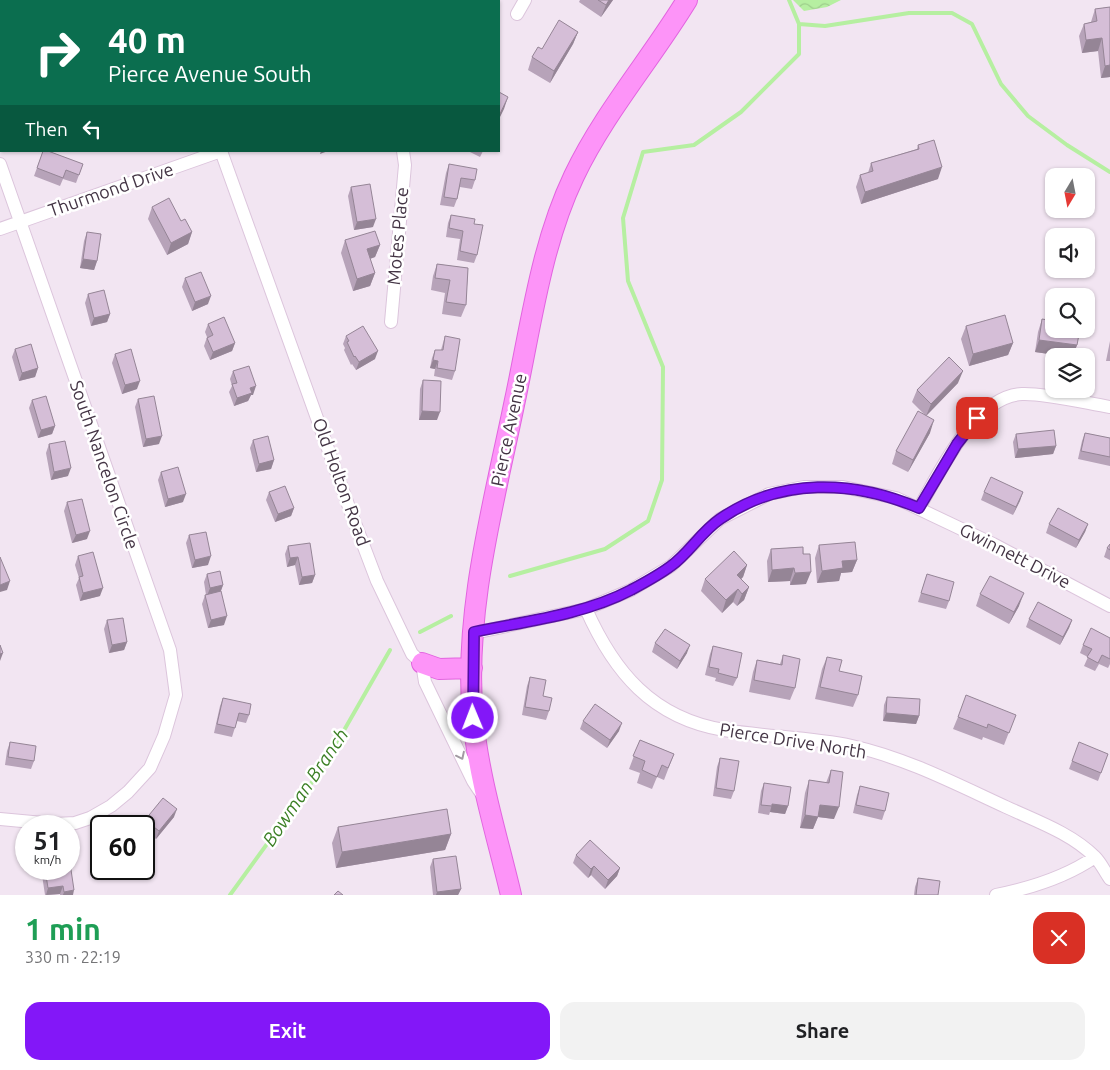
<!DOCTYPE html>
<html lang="en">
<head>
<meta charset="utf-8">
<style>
  body { margin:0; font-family:Ubuntu,sans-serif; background:#f2f2f2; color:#202124; height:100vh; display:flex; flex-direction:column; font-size:19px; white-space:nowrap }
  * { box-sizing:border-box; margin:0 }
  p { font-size:16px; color:#757577 }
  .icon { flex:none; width:28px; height:28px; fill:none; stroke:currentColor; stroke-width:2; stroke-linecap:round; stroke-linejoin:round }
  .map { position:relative; height:895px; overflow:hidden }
  .sheet { display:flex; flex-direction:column; background:#fff; flex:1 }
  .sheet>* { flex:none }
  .banner { position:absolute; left:0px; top:0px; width:500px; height:152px; box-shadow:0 1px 4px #0004; background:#0b6e4f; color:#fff; overflow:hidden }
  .needle { width:32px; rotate:190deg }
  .tools { position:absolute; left:1045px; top:168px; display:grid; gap:10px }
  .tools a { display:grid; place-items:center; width:50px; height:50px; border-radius:10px; background:#fff; box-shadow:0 1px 4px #0004; font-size:25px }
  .speed { position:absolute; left:15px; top:815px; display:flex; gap:10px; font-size:25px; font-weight:700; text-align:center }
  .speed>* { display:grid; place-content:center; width:65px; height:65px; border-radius:50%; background:#fff; box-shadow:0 1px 4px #0004; line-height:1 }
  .speed small { font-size:12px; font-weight:400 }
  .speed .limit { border:2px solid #111; border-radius:8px; background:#fff; color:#111 }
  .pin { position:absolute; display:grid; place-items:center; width:42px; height:42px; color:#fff; margin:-21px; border-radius:10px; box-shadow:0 2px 8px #0006 }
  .me { position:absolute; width:55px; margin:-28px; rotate:359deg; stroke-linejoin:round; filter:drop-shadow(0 0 4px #0008) }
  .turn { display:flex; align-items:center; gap:18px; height:105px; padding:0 25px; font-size:22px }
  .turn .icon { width:65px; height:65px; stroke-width:2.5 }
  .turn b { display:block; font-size:35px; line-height:42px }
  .then { display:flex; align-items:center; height:48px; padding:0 25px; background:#0003; gap:10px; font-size:19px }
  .round { display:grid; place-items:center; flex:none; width:52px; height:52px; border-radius:15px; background:#f2f2f2 }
  .head { display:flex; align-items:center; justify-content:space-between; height:85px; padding:0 25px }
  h1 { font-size:30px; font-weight:600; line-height:38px; color:#1e9e55 }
  .action { display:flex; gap:10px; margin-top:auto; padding:10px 25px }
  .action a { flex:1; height:58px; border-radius:15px; background:#8317f8; color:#fff; font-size:20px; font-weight:600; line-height:58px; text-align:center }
  .action a+a { background:#f2f2f2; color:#202124 }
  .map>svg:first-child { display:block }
  .water { fill:url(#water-waves) }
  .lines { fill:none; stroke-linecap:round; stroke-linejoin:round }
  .stream { stroke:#b6efa1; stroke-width:4 }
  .street-casing { stroke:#dcc5dc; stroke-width:14 }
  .primary-casing { stroke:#e264df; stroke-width:22 }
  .street { stroke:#fff; stroke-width:12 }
  .primary { stroke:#fd94f8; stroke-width:20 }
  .wall { fill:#b7a3b9 }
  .shaded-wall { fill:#958596 }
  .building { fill:#d5bed7; stroke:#958596 }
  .oneway { stroke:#a29aa2 }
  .route-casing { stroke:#550fa1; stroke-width:12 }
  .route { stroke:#8317f8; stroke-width:9 }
  .labels { text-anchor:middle; stroke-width:5; stroke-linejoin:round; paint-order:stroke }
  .street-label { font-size:18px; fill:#443545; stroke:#fff }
  .water-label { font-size:19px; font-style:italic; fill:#3c8026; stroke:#fff }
</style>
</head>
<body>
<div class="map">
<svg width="1110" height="895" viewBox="0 0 1110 895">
  <defs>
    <pattern id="water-waves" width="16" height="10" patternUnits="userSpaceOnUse" patternTransform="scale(1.25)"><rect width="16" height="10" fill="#b6efa1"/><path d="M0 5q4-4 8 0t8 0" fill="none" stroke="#9ece8c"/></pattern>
  </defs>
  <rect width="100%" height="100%" fill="#f2e5f2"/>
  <path class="water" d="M793 0H841L827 7 804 11Z"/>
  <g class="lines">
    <path class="stream" d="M799 24 825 26 909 13H952L972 24 1001 84 1028 116 1067 145 1110 172
      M510 576 605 549 648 521 662 480 663 367 628 281 623 218 643 152 694 145 741 112 799 54V24L789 0
      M420 632 451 616
      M230 895 323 767 390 650"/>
    <defs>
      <path id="street" d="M173 0V1
        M376 0V1
        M517 14 525 0
        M221 151 350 510 377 581 412 654 422 663 425 682 473 781 481 793
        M0 164 170 650 176 695 164 736 150 768 128 792 111 806 90 818 75 823 54 824 0 819
        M0 229 221 151
        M391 322 405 165 403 151
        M919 508C940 472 975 396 1022 394 1045 393 1086 403 1110 407
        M586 609C614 672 652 718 724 730 766 737 810 737 852 746 906 758 956 784 1006 807 1036 821 1071 833 1095 857 1101 863 1105 872 1110 879
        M474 633 586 609 631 590 671 566 720 519 769 494 804 487H843L896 498 993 544 1110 606
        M996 895C1031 888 1066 877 1095 857"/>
      <path id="primary" d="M422 663 439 669 472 668
        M511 895C497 836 479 779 473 719 463 613 494 503 515 400 531 325 541 245 574 176 604 113 651 59 687 0"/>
    </defs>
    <use href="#street" class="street-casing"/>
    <use href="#primary" class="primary-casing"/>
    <use href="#street" class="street"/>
    <use href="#primary" class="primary"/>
  </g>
  <path class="wall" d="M580 0H613L601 17 579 2Z
    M1110 7V77L1101 78 1098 51 1082 53 1079 36 1084 24 1091 22 1095 9Z
    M578 32 573 44 550 83 528 70 532 57 542 49Z
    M918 145 938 179 861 204 856 187 860 175 868 173 871 163 917 149Z
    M43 151 83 164 76 183 63 179 60 186 34 176Z
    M468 151H483L480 157Z
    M449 164 475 180 472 189 460 187 457 199 454 207 440 205 446 173Z
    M351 187 373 227 354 230 348 196Z
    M152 207 181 221 192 232 188 244 167 255 148 219Z
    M451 215 474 224 477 255 474 263 457 260 460 239 446 237 448 223Z
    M87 232 97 261 94 270 80 268 84 241Z
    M345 240 380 245 375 257 370 259 375 273 370 286 353 291 341 253Z
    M437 264 468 268 466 305 461 317 442 314 445 293 431 290 433 276Z
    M185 278 208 304 192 311 182 287Z
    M88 294 110 314 107 322 91 326 85 303Z
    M1042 319 1077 345 1073 356H1063L1035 352 1038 332Z
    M208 324 235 343 232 351 210 360 204 346 207 337 205 332Z
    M966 326 1013 343 1008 355 969 366 961 339Z
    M346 336 375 359 356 370 352 364 351 365 344 350 345 348 343 344Z
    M445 336 455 371 452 380 434 376 435 369 430 368 432 358 435 350H441Z
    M1110 341V361H1106Z
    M15 349 38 368 35 377 19 381 12 357Z
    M115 354 137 389 122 394 112 363Z
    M233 371 253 395H251L248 401 234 406 229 392 232 386 230 379Z
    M423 380 437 420H419L420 389Z
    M958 383 926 416 930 433 908 472 892 464 896 451 925 415 912 402 917 390Z
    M138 399 159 444 143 447 135 407Z
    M32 400 55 426 52 434 38 438 29 408Z
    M1085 433 1110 438V466L1078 459 1082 441Z
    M1016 434 1056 446 1053 454 1015 458 1013 442Z
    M253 440 274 460 271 469 256 472 250 448Z
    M49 444 68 476 51 480 46 453Z
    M161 472 183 502 165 507 158 480Z
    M269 492 294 508 291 516 275 522 266 500Z
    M984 492H1023L1013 515 981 500Z
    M67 502 87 539 72 543 64 511Z
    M1049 524H1088L1085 532 1076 548 1046 533Z
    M189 535 208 565 192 568 186 543Z
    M1110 544V560L1104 557 1107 548Z
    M819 545 857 560 852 572 841 573 839 581 817 583 815 558Z
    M288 546 315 575 312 583 299 585 295 565 287 567 285 554Z
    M803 547 806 584 790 585V581L768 582 767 561 771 549Z
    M78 556 100 596 80 601 76 585 79 578 75 565Z
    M747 565 743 577 741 579 749 587 744 600 737 606 733 602 722 613 701 591 705 579Z
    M207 574 223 585 221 591 224 625 208 628 202 604 205 595H206L204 582Z
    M927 574 949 601 946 609 918 602Z
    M980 594 1019 606 1009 624 976 606Z
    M1029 619 1072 620 1069 628 1060 645 1026 627Z
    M107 620 127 642 124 650 109 653 104 629Z
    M1110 638V664L1108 668 1099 664 1095 671 1084 666 1088 657 1080 653 1083 645Z
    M655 643 687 653 677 669 652 652Z
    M713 646 737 678 733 686 715 681 716 678 705 675 710 654Z
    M783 655 795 688 790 700 749 692 753 672 757 660 780 664Z
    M827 657 839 671 858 695 853 707 815 699 822 669Z
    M530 677 543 696 549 711 546 720 522 715 527 686Z
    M887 697 919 716 916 724 883 721 884 705Z
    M223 698 249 715 246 723 237 721 232 737 214 733 220 706Z
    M958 717 1011 727 1004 745 983 737 982 740 953 729Z
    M583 721 619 731 607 748 580 729Z
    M640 740 674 754 664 780 657 777 652 789 637 783 640 773 629 769Z
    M10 742 34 761 31 769 5 765 7 751Z
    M1108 754 1098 781 1069 769 1072 761Z
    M720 758 734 791 731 799 713 796 717 767Z
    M831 770 834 819 818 817 813 829 800 828 805 793 809 780 826 783Z
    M764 783 788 806 785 814 770 812 769 815 758 813 761 791Z
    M860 786 885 811 882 820 853 813 857 795Z
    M174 817 156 839 144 829V826H143L145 820Z
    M338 827 451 834 445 850 336 868 332 843Z
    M576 855 620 868 617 876 605 889 591 875 588 878 573 863Z
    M433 859 461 889 458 895H433L430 867Z
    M44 869H69L73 895H60V894L45 895 42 875Z
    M918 878 938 895H914L915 887Z"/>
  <path class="shaded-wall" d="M609 0H613L601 17 606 5Z
    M578 32 573 44 550 83 554 71Z
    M1102 38 1098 51 1082 53 1086 40Z
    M1110 65V77L1101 78 1105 66Z
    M508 97 504 109 499 119V116Z
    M321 151H328L320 154Z
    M942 167 938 179 861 204 865 192Z
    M376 219 373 227 354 230 357 222Z
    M192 232 188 244 167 255 171 243Z
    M380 245 375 257 363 261 367 249Z
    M83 259 97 261 94 270 80 268Z
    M375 273 370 286 353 291 357 279Z
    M211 296 208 304 192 311 195 302Z
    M110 314 107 322 91 326 94 318Z
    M1039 340 1077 345 1073 356H1063L1035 352Z
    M235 343 232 351 210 360 213 352Z
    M1013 343 1008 355 969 366 973 354Z
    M378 351 375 359 356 370 359 362Z
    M433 360 438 361 435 369 430 368Z
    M38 368 35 377 19 381 22 373Z
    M963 371 958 383 926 416 931 404Z
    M140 381 137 389 122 394 125 385Z
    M256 386 253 395H251L248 401 234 406 237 398 250 388Z
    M422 411 440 412 437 420H419Z
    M934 420 930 433 908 472 913 460Z
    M55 426 52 434 38 438 41 430Z
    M162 436 159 444 143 447 146 439Z
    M1056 446 1053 454 1015 458 1018 449Z
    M274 460 271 469 256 472 259 464Z
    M71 468 68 476 51 480 54 472Z
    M1023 492 1020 501 1013 515 1016 507Z
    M186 494 183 502 165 507 168 499Z
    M294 508 291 516 275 522 278 514Z
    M1088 524 1085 532 1076 548 1079 540Z
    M90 531 87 539 72 543 76 535Z
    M211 556 208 565 192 568 195 560Z
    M298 557 295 565 287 567 290 558Z
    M857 560 852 572 841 573 839 581 817 583 822 571 842 561Z
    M747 565 743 577 732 588 737 575Z
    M794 568 790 581 768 582 772 570Z
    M811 572 806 584 790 585 795 573Z
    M315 575 312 583 299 585 302 577Z
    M10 581 7 590 0 592V585Z
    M223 585 220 593 207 596 210 588Z
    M749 587 744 600 737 606 742 594Z
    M103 588 100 596 80 601 83 593Z
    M738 589 733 602 722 613 726 600Z
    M1024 593 1019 606 1009 624 1014 612Z
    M227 616 224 625 208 628 211 620Z
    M1072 620 1069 628 1060 645 1063 637Z
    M127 642 124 650 109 653 112 645Z
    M690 645 687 653 677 669 680 661Z
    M3 653 0 661V654Z
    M886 713 919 716 916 724 883 721Z
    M622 723 619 731 607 748 610 740Z
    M772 804 788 806 785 814 770 812Z
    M820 805 839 807 834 819 818 817 813 829 800 828 805 815Z
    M177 809 174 817 156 839 159 831Z
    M451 834 445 850 336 868 342 852Z
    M594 866 591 875 588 878 591 869Z
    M620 868 617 876 605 889 608 880Z
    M63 886 60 894 46 895 48 888Z
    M461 889 458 895H436L437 892Z
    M74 890 73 895H63L64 892Z"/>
  <path class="building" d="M81 0H110V1H81Z
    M279 0H302V1H280Z
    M316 0H343V1H316Z
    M598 0H609L606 5Z
    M1110 7V65L1105 66 1102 38 1086 40 1084 24 1097 21 1095 9Z
    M559 20 578 32 554 71 532 57 538 47 542 49Z
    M499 92 508 97 499 116Z
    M934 140 942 167 865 192 860 175 873 171 871 163 919 149 918 145Z
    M43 151H48L83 164 79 175 66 170 63 178 37 168Z
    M449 164 477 169 475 180 461 178 457 199 444 197Z
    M370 184 376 219 357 222 351 187Z
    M169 198 181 221 185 219 192 232 171 243 152 207Z
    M451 215 475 219 474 224 483 225 477 255 460 251 463 231 449 228Z
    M375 231 380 245 367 249 375 273 357 279 345 240Z
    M87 232 101 234 97 261 83 259Z
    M437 264 468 268 466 305 446 302 450 280 435 278Z
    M201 272 211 296 195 302 185 278Z
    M104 290 110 314 94 318 88 294Z
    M1005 315 1013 343 973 354 966 326Z
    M224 317 235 343 213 352 207 338 213 335 208 324Z
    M1042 319 1054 321V329H1080L1077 345 1039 340Z
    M363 326 378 351 359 362 355 356 354 357 347 342 349 341 346 336Z
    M445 336 460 339 455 371 437 368 438 361 433 360 435 350H443Z
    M31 344 38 368 22 373 15 349Z
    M131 349 140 381 125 385 115 354Z
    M949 357 963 371 931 404 917 390Z
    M249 366 256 386 250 388 252 393 237 398 232 384 237 383 233 371Z
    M423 380 441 381 440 412 422 411Z
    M46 396 55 426 41 430 32 400Z
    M154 396 162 436 146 439 138 399Z
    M918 411 934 420 913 460 896 451Z
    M1054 430 1056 446 1018 449 1016 434Z
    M1085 433 1110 438V457L1081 451Z
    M268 436 274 460 259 464 253 440Z
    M65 441 71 468 54 472 49 444Z
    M178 467 186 494 168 499 161 472Z
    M991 477 1023 492 1016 507 984 492Z
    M285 486 294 508 278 514 269 492Z
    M82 499 90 531 76 535 67 502Z
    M1058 508 1088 524 1079 540 1049 524Z
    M206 532 211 556 195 560 189 535Z
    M855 542 857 560 842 561 843 568 822 571 819 545Z
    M310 543 315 575 302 577 298 557 290 558 288 546Z
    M1110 544V550L1107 548Z
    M803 547V554H810L811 572 795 573 794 568 772 570 771 549Z
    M734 551 747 565 737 575 749 587 742 594 738 589 726 600 705 579Z
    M93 552 103 588 83 593 79 577 83 576 78 556Z
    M0 557 10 581 0 585Z
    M220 571 223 585 210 588 207 574Z
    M927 574 954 582 949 601 921 593Z
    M990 576 1024 593 1014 612 980 594Z
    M221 591 227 616 211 620 205 595Z
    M1038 602 1072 620 1063 637 1029 619Z
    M123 618 127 642 112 645 107 620Z
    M1091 628 1110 638V659L1102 655 1098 663 1087 657 1092 649 1083 645Z
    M665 629 690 645 680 661 655 643Z
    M0 645 3 653 0 654Z
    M713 646 742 653 737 678 718 673 719 669 709 667Z
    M783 655 800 659 795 688 754 680 757 660 782 665Z
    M827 657 842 660 839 671 862 676 858 695 820 687Z
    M530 677 546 680 543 696 552 698 549 711 525 707Z
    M966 695 1016 715 1009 733 988 724 987 728 958 717Z
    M887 697 920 699 919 716 886 713Z
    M223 698 251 704 249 715 239 713 235 728 217 724Z
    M595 704 622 723 610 740 583 721Z
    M640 740 674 754 668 768 662 765 657 777 642 770 645 761 633 756Z
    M10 742 36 746 34 761 8 757Z
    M1079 742 1108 754 1101 773 1072 761Z
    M720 758 739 761 734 791 716 788Z
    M831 770 843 772 839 807 820 805 818 817 805 815 809 780 829 783Z
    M764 783 791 787 788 806 772 804V806L761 805Z
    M860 786 889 793 885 811 856 805Z
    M163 798 177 809 159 831 145 820Z
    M447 809 451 834 342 852 338 827Z
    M590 840 620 868 608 880 594 866 591 869 576 855Z
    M456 856 461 889 437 892 433 859Z
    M69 863H70L74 890 64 892 63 886 48 888 45 869H69Z
    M918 878 940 881 938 895H916Z
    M338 891 343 895H334Z"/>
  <defs><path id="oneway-chevron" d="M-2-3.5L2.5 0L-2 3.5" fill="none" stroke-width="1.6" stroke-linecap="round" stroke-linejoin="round" transform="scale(1.25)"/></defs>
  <use class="oneway" href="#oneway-chevron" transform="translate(461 756) rotate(64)"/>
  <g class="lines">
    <defs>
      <path id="route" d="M473 718 474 632C527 621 583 615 631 590 644 583 659 575 671 566 689 553 701 532 720 519 781 477 853 480 919 508L957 444 977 418"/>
    </defs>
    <use href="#route" class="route-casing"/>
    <use href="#route" class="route"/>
  </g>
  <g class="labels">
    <g class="street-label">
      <text transform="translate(111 190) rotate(-19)" y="6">Thurmond Drive</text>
      <text transform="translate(398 236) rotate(-85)" y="6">Motes Place</text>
      <text transform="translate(509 430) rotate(-78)" y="6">Pierce Avenue</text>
      <text transform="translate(104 465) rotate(71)" y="6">South Nancelon Circle</text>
      <text transform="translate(341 482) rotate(70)" y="6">Old Holton Road</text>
      <text transform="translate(1015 556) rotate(27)" y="6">Gwinnett Drive</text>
      <text transform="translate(793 741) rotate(9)" y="6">Pierce Drive North</text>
    </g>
    <g class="water-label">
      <text transform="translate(305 787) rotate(-56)" y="7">Bowman Branch</text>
    </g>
  </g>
</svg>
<div class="tools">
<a><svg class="needle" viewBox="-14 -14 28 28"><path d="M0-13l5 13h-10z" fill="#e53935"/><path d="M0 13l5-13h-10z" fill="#757577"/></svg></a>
<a><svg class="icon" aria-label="sound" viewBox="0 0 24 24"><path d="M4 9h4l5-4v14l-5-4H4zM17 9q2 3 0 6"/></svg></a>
<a><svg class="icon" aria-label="search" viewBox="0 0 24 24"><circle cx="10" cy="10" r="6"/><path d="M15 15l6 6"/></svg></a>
<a><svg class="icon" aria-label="layers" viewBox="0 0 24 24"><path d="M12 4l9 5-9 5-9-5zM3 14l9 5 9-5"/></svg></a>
</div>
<div class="speed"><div>51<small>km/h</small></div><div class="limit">60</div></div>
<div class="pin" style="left:977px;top:418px;background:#d93025"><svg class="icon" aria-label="arrive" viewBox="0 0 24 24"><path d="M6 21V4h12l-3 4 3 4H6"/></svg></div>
<svg class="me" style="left:473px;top:718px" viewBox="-20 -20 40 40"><circle r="17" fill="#8317f8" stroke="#fff" stroke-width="3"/><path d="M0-11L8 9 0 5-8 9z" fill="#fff"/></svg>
<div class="banner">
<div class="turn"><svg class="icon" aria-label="right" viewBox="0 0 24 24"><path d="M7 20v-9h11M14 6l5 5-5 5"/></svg><div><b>40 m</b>Pierce Avenue South</div></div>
<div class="then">Then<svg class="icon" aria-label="left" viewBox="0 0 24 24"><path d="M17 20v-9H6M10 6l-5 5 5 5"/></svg></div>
</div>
</div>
<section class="sheet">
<div class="head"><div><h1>1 min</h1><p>330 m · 22:19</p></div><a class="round" style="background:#d93025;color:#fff"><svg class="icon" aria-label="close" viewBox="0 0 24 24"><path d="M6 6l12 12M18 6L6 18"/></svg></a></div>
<div class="action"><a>Exit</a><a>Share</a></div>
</section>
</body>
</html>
